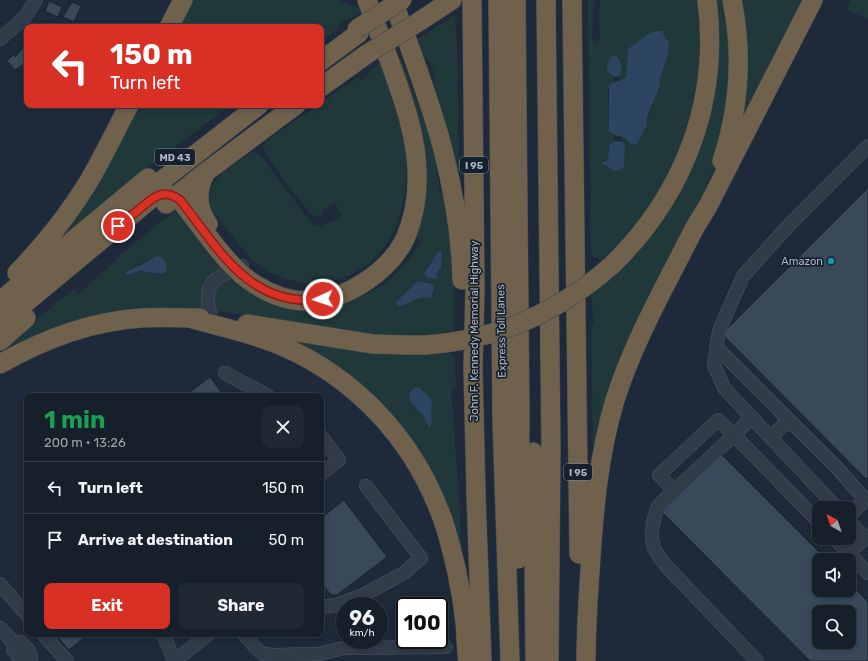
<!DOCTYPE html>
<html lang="en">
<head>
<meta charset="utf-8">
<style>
  body { margin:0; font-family:Rubik,sans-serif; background:#1f2833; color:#f1f3f6; height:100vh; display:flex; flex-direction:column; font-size:15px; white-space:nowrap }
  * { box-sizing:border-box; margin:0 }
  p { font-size:13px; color:#9ea3a9 }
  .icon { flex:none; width:22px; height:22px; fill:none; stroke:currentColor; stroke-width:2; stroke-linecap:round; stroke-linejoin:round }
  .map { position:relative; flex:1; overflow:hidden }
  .drawer { position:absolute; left:24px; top:393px; width:300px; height:244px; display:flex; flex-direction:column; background:#16202b; border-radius:8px; box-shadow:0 2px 6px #0003,0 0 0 1px #353e47 }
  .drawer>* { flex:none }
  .top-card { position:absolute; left:24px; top:24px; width:300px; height:84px; border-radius:8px; box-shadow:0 2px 6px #0003,0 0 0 1px #353e47; background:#d93025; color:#fff; overflow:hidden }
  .needle { width:26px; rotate:320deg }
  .buttons { position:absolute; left:812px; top:501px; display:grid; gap:8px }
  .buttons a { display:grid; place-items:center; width:44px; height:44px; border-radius:8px; background:#16202b; box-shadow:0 2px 6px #0003,0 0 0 1px #353e47; font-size:20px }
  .speed { position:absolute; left:336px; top:597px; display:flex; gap:8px; font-size:20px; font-weight:700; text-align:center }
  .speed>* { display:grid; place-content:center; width:52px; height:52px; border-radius:50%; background:#16202b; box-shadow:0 2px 6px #0003,0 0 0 1px #353e47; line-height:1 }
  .speed small { font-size:10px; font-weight:400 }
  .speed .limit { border:2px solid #111; border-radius:6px; background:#fff; color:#111 }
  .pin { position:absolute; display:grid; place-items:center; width:34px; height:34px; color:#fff; margin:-17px; border:2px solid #fff; border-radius:50%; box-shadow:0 1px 4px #0007 }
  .me { position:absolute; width:44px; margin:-22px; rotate:267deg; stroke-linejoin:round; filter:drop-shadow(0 0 3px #0008) }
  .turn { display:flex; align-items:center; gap:14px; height:84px; padding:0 20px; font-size:18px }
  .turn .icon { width:52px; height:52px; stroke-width:2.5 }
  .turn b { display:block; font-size:28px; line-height:34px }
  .round { display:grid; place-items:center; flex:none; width:42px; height:42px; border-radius:8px; background:#1f2833 }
  .summary { display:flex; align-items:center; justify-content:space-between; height:68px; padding:0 20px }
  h1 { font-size:24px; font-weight:700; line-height:30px; color:#1e9e55 }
  .action { display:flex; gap:8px; margin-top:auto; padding:8px 20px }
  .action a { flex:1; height:46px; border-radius:8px; background:#d93025; color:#fff; font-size:16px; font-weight:700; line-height:46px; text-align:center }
  .action a+a { background:#1f2833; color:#f1f3f6 }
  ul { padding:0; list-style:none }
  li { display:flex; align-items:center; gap:12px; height:52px; padding:0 20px; border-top:1px solid #353e47 }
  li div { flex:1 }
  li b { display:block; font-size:15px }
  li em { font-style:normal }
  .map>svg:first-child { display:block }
  .green { fill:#20383a; fill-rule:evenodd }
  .water { fill:#2d4560 }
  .building { fill:#394959; stroke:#192330; fill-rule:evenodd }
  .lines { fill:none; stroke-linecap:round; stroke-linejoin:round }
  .minor-casing { stroke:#4c5764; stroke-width:14 }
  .highway-casing { stroke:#3c4754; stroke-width:20 }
  .minor { stroke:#313c49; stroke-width:13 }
  .highway { stroke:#70614d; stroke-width:19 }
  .highway-bridge-casing { stroke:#3c4754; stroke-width:20; stroke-linecap:butt }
  .highway-bridge { stroke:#70614d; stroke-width:19 }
  .route-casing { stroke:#8d1f18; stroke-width:10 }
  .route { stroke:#d93025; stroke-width:7 }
  .culture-dot { fill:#0f9aa8; stroke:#17212e; stroke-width:1.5 }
  .labels { text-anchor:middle; stroke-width:3.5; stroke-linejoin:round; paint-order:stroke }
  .shield { fill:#17212e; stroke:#7f8a98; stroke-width:1 }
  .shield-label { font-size:10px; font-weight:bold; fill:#abb7c6 }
  .poi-label { font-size:11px; fill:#abb7c6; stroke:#17212e; text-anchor:end }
  .street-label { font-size:11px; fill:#abb7c6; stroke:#17212e }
</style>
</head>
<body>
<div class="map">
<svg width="868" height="661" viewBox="0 0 868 661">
  <rect width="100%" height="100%" fill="#1e2a39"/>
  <path class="green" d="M188 0H338L361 8 362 12 338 25V29L321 42V27H174Z
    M588 0H595C592 11 593 27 592 39L595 43 600 38 599 18 600 0H700L701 14 698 89 681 151 644 218 603 262 591 255ZM664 33C675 53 659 64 660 84L647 121 630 143 622 136C621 141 623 141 624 145 627 153 624 163 620 170H611L606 166 602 164V162L609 159V145L614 142V135L611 133 609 129 608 89 609 86 614 82V77L607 71V63L620 74 619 76V81C624 80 626 78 627 73L628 49Z
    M712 0H728L733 41 720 154 705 189 679 243 595 453 593 452 591 326 594 323V321H593L591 291 679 185Z
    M740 0H808L740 125Z
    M850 0H868V19L846 10Z
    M455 15 456 35H457L459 177H457L424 64H428L433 81 436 80 430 61 425 60 417 39Z
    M400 58C406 68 409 79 413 90 425 122 438 157 439 191H445V178L454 278V332L439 333 436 335 423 337 402 335 400 338 389 337 217 311C211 305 211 286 219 281 223 279 230 278 235 277L246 285 355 298 374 290 390 280 409 260 421 241 415 237 402 67 399 59ZM436 255 442 259 441 268 436 274 425 272ZM418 281 431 283 434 287 433 294 430 298 421 297 402 306 396 302Z
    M381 63 387 71C392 93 401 116 404 139 413 202 396 269 326 282 298 287 267 275 248 256L212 210C201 183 229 168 247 155L251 152 257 153 262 157 307 218 314 225 321 226 339 218 341 214 334 203 322 211 321 216H314L311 214C302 204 264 156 263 145L274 135 318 105H321V103L357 78 361 80 363 79 373 68Z
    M134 105H231L159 159 51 245Z
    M180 206 227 267 203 313 190 312 0 357V351L74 288 79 294 122 254ZM149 261 158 275 151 272 127 271 132 267Z
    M285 335 448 352 455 356 456 385 453 389H451L459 495 462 562 423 466ZM422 389 427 396 432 421C422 416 413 409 409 399Z"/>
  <path class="water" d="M655 31H662L669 43 668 54 660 79V84L657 93 647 117V125L637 144 632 145 624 137 614 135 609 131V85C614 81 621 82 626 77L628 49 647 35Z
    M615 55C622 61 623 69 619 76L614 77 607 71C607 64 607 57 615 55Z
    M615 141 623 142 625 147 624 167C614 176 611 167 602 164V162L608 160 609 145Z
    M440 251 442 252 441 268 436 274 438 276 437 278H429L425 276V272L436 255Z
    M157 256C166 258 170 268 163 274L140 271 126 275 125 273C133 266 141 266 149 261 152 259 153 257 157 256Z
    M418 281 433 284C435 289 433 294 430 298 417 294 410 306 398 306L396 302Z
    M415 387 420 388 432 400 431 414 432 421 430 428C427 424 425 420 423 416 416 407 401 399 415 387Z"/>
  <path class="building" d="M49 1 62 7 58 17 45 11Z
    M72 2 81 6 74 22 63 17Z
    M26 45 27 46V62L15 70 7 61 13 55 15 57Z
    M868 188V477L866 479 722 334Z
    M210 377 224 396H185Z
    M721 454 827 560H819V590H849V582L868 602V661H810L662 512ZM819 612H849V642H819Z
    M344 500 387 557 337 595H331L321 582V518Z
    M55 634H88L69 650Z"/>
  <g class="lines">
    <defs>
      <path id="minor" d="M0 39 25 17 36 0
        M212 324C211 315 207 305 208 295 208 277 229 273 242 266
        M716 347 791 422
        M225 373 268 396
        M751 418 734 435 819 522
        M321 436 339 460 321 474
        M771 438 782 426 791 422 838 469 862 496 861 504 849 516
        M674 491 659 475 718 420 734 435 658 506C654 516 650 534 653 545 656 558 681 581 691 592 713 615 735 638 757 661
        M837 508 724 388 714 365 719 331 743 276 788 226 868 146
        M849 521 861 534 868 537
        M834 538 868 573
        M849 553 867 536
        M0 584 27 615
        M321 607 336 605 363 595 404 573 421 558 366 486
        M0 628 14 643
        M43 634 67 661
        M163 634 174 660
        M244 634 255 647 263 654 273 655 320 654 343 648 446 647
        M22 661 13 650 14 643 20 642C26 647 32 652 31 661
        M174 661 209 634"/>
      <path id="highway" d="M393 0C410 50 430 99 443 150 454 193 461 236 462 280
        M472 0 475 289 473 368 476 494 482 661
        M498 0 502 422 510 661
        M516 0 520 418 518 559
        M546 0 551 449 549 661
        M572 0 579 554
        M420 21 452 0
        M169 27 183 0
        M321 61 359 33
        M321 87 367 54
        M722 161C739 109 743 54 732 0
        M206 172C196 190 196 207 208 224
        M142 196 259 105
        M166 204 206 172 296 105
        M612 265C684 195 720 101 707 0
        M17 273C44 245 69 214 89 181 103 157 116 130 129 105
        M0 301 148 178
        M189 318C220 327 252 333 282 346 354 377 411 437 439 510 447 528 451 548 456 568 460 586 463 604 465 622 466 635 466 648 468 661
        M0 324 152 198C162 193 171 193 180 200 202 226 227 268 256 285 273 296 293 302 313 301 349 298 389 271 405 239 414 218 418 193 417 171 416 134 403 99 391 65 383 44 375 22 367 0
        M247 324 373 344 406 345H426
        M0 341 26 318
        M0 364C44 339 91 321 142 318 161 317 181 318 200 318
        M533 452 535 661
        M586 661C586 631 588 600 590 570 594 511 598 457 615 400 634 340 666 285 694 229L708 206 813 0"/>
    </defs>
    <use href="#minor" class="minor-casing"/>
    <use href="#highway" class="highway-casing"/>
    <use href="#minor" class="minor"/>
    <use href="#highway" class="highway"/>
    <defs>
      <path id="highway-bridge" d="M357 29 402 0
        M367 54 420 21
        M426 345C496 340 559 312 612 265"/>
    </defs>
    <use href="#highway-bridge" class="highway-bridge-casing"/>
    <use href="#highway-bridge" class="highway-bridge"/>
  </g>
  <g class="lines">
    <defs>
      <path id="route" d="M118 226C124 221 131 216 137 211 151 200 162 186 180 200 219 249 250 309 323 299"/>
    </defs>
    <use href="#route" class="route-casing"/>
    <use href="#route" class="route"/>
  </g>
  <circle class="culture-dot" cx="831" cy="261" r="4"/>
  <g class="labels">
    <g class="shield">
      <rect x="155" y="149" width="40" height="16" rx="3"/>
      <rect x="460" y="157" width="28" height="16" rx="3"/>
      <rect x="564" y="464" width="28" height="16" rx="3"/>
    </g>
    <g class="shield-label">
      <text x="175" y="161">MD 43</text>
      <text x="474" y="169">I 95</text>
      <text x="578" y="476">I 95</text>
    </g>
    <g class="poi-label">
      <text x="823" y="265">Amazon</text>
    </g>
    <g class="street-label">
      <text transform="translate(474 331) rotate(-90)" y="4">John F. Kennedy Memorial Highway</text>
      <text transform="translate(501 331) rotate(-91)" y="4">Express Toll Lanes</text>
    </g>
  </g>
</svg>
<div class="buttons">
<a><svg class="needle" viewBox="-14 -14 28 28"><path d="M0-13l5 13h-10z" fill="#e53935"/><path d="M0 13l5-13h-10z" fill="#9ea3a9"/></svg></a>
<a><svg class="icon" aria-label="sound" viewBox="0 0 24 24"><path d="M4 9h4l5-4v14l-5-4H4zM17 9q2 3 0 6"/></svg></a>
<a><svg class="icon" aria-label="search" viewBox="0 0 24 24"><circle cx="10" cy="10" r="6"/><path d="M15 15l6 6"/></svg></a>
</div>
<div class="speed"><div>96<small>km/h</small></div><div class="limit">100</div></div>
<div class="pin" style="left:118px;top:226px;background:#d93025"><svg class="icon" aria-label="arrive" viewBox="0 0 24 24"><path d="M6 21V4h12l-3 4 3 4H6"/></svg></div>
<svg class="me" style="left:323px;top:299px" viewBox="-20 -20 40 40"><circle r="17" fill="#d93025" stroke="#fff" stroke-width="3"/><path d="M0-11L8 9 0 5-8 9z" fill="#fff"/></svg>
<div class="top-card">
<div class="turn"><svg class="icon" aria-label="left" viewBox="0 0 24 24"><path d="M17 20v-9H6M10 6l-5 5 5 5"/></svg><div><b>150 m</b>Turn left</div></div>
</div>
<section class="drawer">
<div class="summary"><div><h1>1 min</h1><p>200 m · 13:26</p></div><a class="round"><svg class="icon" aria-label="close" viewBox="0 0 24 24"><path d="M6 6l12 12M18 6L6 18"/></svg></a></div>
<ul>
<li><svg class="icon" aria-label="left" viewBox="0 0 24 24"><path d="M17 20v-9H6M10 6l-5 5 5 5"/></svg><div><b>Turn left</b></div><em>150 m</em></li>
<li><svg class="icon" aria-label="arrive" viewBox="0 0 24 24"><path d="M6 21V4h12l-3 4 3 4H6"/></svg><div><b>Arrive at destination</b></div><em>50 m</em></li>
</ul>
<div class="action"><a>Exit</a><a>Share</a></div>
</section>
</div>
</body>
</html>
